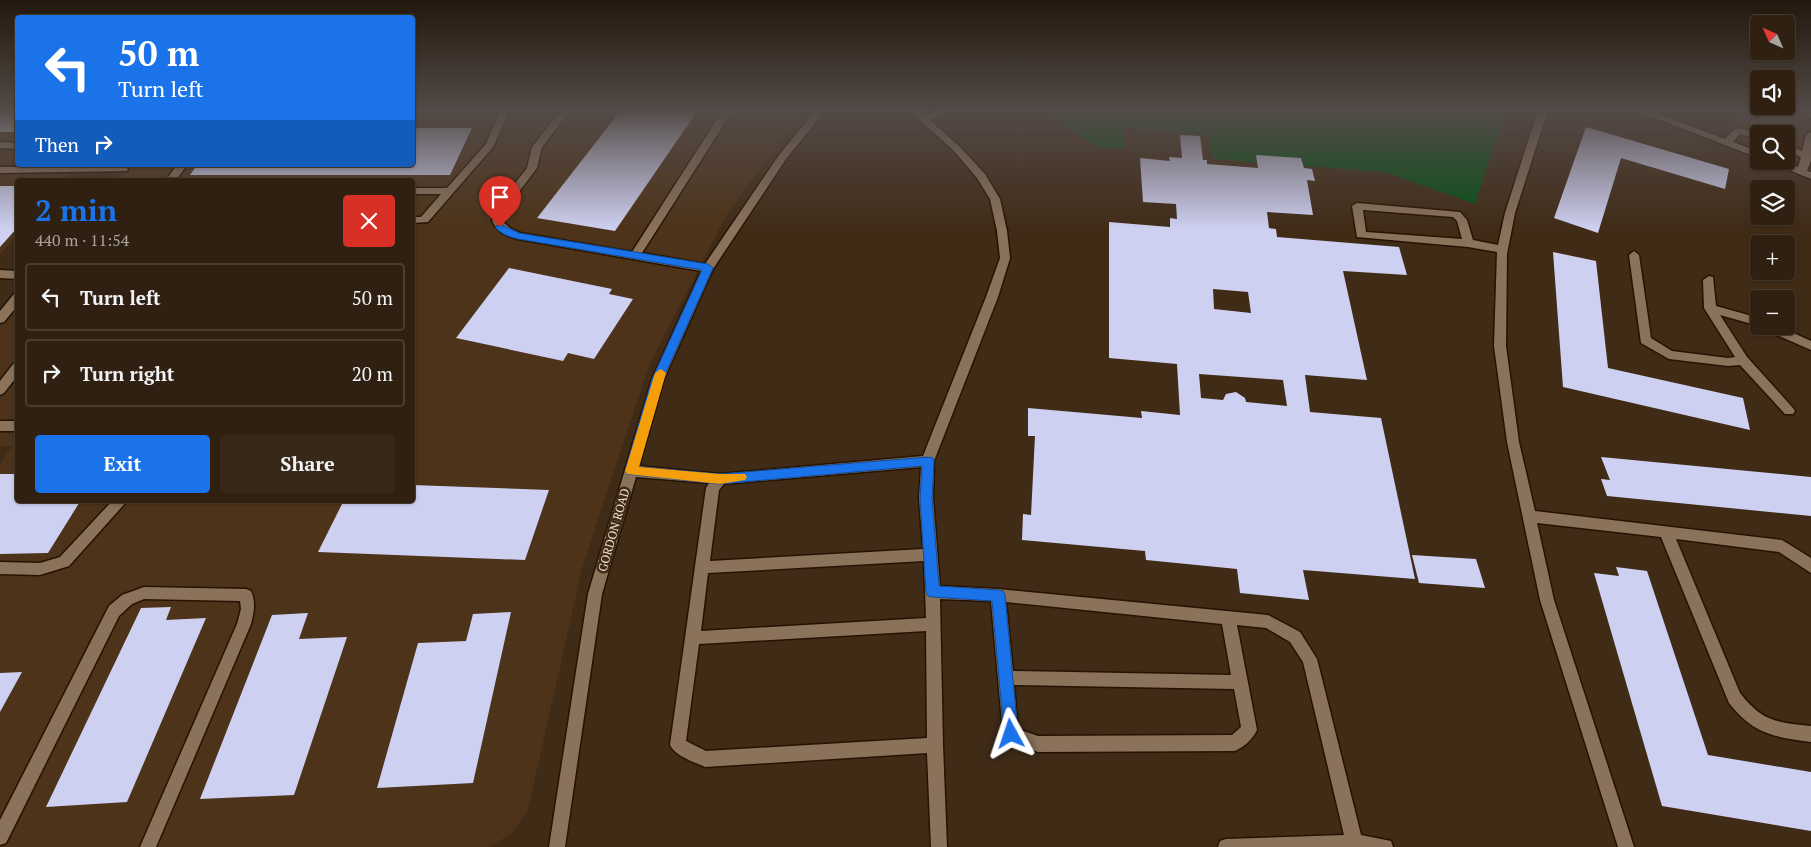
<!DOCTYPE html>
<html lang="en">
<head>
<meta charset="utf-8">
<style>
  body { margin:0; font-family:"PT Serif",serif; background:#38281a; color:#f1f3f6; height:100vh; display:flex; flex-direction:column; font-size:19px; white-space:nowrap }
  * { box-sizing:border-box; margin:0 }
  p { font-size:16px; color:#a8a39f }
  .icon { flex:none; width:28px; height:28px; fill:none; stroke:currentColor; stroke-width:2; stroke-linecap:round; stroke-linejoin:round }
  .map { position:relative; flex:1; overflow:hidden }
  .drawer { position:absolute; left:15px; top:178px; width:400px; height:325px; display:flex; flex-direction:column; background:#302011; border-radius:5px; box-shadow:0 1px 4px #0004,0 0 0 1px #4b3e31 }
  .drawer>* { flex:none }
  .top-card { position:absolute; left:15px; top:15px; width:400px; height:152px; border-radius:5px; box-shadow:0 1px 4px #0004,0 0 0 1px #4b3e31; background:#1a73e8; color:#fff; overflow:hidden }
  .needle { width:32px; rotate:315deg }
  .controls { position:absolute; left:1750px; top:15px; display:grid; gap:10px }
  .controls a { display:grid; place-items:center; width:45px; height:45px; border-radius:5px; background:#302011; box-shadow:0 1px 4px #0004,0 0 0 1px #4b3e31; font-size:25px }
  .pin { position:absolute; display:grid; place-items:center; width:42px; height:42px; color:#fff; margin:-51px -21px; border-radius:50% 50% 50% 0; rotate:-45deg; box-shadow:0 0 5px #0007 }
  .pin .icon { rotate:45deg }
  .me { position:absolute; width:55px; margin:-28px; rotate:355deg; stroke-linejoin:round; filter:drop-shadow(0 0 4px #0008) }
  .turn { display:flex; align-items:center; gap:18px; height:105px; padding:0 20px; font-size:22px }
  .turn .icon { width:65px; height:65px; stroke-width:2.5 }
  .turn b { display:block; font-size:35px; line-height:42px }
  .then { display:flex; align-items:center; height:48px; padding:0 20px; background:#0003; gap:10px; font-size:19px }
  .round { display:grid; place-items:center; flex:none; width:52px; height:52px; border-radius:5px; background:#38281a }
  .headline { display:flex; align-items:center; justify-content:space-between; height:85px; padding:0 20px }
  h1 { font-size:30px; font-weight:800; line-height:38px; color:#1a73e8 }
  .action { display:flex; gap:10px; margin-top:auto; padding:10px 20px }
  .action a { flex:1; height:58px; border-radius:5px; background:#1a73e8; color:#fff; font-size:20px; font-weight:800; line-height:58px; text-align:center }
  .action a+a { background:#38281a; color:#f1f3f6 }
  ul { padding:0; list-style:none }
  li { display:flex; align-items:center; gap:15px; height:68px; margin:0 10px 8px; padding:0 10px; border:2px solid #4b3e31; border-radius:5px }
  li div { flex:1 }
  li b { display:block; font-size:19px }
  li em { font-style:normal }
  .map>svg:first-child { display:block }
  .built { fill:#4d3319 }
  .green { fill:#065017 }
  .building { fill:#ced0f1; fill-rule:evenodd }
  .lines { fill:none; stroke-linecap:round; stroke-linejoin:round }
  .minor-casing { stroke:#261301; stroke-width:3 }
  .minor { fill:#8a725b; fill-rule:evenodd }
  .route { fill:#1a73e8; stroke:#114b97 }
  .slow { fill:#f59e0b }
  .labels { text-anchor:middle; stroke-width:5; stroke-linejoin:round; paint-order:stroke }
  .street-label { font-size:12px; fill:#f0e2d6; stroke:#402b17 }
</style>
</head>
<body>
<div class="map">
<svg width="1811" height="847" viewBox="0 0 1811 847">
  <rect width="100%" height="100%" fill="#402b17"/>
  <path class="built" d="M0 110H17L18 165H76L63 180H18L17 235 0 255Z
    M413 110H806L731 207 650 363 583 565 527 813 511 834 489 847H0V464L12 446H0V325L17 303 18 500H412V180H116L128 165H412Z
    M1744 110H1811V166L1786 157V134H1759V146L1727 134Z"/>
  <path class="green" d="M1043 110H1508L1502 121 1475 204 1385 172 1213 159 1209 135 1123 127 1124 149 1097 147Z"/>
  <path class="building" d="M0 110H18V132H0Z
    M621 110H698L615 231 537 218Z
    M1586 127 1729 169 1725 189 1621 158 1598 233 1554 218Z
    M412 128H472L450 175H190L197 165H412Z
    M1180 135 1200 136 1203 160H1207V164L1258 168 1256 155 1301 158 1304 168 1312 169 1315 181 1307 180 1313 215 1267 212 1269 228 1276 229 1277 237 1399 247 1407 275 1343 271 1367 380 1305 375 1310 412 1381 418 1415 579 1303 570 1309 600 1240 593 1237 569 1146 560 1145 551 1022 540 1023 514 1031 515 1035 436H1028V408L1142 418 1141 411 1180 415 1177 364 1109 358V222L1170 227V218L1177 219 1176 204 1143 202 1140 158 1170 161 1169 157 1182 158ZM1213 289 1248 292 1251 313 1214 309ZM1199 374 1283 380 1287 406 1246 402 1245 398 1236 392 1226 394 1223 400 1201 398Z
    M0 186H18V227L0 247Z
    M1553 252 1596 261 1608 368 1743 398 1750 430 1563 387Z
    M509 268 612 289 609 294 633 299 594 359 568 353 563 361 456 338Z
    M1601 457 1811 477V516L1607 496 1601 479 1610 480Z
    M0 474H18V500H81L48 553 0 554Z
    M412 485 549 490 525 560 318 552 344 500H412Z
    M1412 555 1476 559 1485 588 1419 583Z
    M1616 567 1647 571 1708 755 1811 772V831L1662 806 1594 573 1619 576Z
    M171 607 166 620 206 618 127 802 46 807 141 608Z
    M511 612 473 783 377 788 418 643 466 641 473 614Z
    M308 613 299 639 347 637 294 795 200 799 272 615Z
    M22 672 0 712V673Z"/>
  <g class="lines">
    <defs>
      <path id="minor" d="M500 110H510L493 147 428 222 412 223V217H421L441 194H412V188H447L486 144Z
        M561 110H571L542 147 537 168 512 201 502 221 510 228 520 233 632 252 723 110H733L642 253 705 264 779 155 816 110H826L786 159 713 269 664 379 639 466 720 474 923 456 986 297 1000 258 997 231 990 199 977 178 954 151 909 110H920L925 115 938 110H952L930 120 960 147 985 174 1000 199 1007 231 1010 258 998 297 934 461 933 498 940 586 998 589 1268 615 1300 632 1317 659 1361 835 1391 841 1393 847H1218L1220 841 1226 839 1344 835 1303 662 1290 642 1266 628 1237 625 1257 730C1253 739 1244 747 1235 751L1038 752 1005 739 1003 734 991 601 940 599 943 745 947 847H931L927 753 705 767C694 762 675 756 670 745L706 488 709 483 636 477 602 594 565 847H549L588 594 652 379 701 271 518 239C506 236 498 232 492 221L504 197 527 168 532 147ZM921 467 919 498 923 549 710 561 719 490 724 484ZM924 561 926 618 701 631 708 573ZM1006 602 1222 624 1231 675 1013 671ZM926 631 927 738 706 751 686 741 699 644ZM1014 685 1234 689 1241 727 1232 735 1038 736 1018 729Z
        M1538 110H1548L1515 213 1507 254 1506 346 1519 442 1535 511 1782 540 1811 558V573L1779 552 1676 539 1740 693C1763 722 1776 722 1811 726V742C1774 737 1753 734 1729 703L1661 537 1537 523 1554 600 1634 847H1618L1540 600 1507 442 1494 346 1497 252 1468 247 1357 237 1352 206 1357 203 1460 212 1467 220 1473 240 1498 245 1505 213ZM1363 210 1453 217 1457 221 1462 239 1366 232Z
        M1634 110H1648L1725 139 1735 129 1738 128 1762 134H1759V139L1740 134 1733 142 1759 152V158Z
        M1805 110H1811V118L1808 117Z
        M1811 132V161L1807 171 1811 172V179L1772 163 1770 161H1784L1798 167 1801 157 1786 151V144L1802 151 1806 135Z
        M0 142 18 143V149L0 148Z
        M177 165H187L176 180H166Z
        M123 166 128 169 127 171 0 173V167Z
        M1634 251 1639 255 1651 338 1672 351 1728 358 1735 357 1704 308 1703 280 1709 276 1713 277 1716 306 1759 318V326L1720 315 1747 357 1793 408 1795 411 1793 414H1785L1740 365 1728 366 1669 359 1641 343 1629 255Z
        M0 270 18 271V279L0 278Z
        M18 293V305L4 322 0 323V311L14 294Z
        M1761 326H1778L1811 341V350L1763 329Z
        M18 362V375L4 393 0 395V381L14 363Z
        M0 421H18V431H0Z
        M113 500H128L69 566 40 575 0 574V562L40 563 60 557Z
        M144 587 246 589 251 591C256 602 254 612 251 624L156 847H140L237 624 241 609 240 601 144 599 132 604 119 616 6 843 0 845V820L109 606 122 595Z"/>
    </defs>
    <use href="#minor" class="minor-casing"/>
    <use href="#minor" class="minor"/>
  </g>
  <linearGradient id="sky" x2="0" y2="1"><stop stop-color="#23180d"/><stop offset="0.48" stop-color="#534a47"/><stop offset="1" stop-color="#534a47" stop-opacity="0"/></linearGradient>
  <rect width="1811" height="229" fill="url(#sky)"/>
  <path class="route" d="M500 224 519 233 708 264 713 268 663 379 638 467 720 474 928 457 933 458 934 461 932 498 939 586 998 590 1003 591 1005 595 1018 734 1016 739 1011 741 1006 739 1004 734 992 601 933 597 928 596 926 592 920 498 922 466 720 484 627 474 625 471 652 379 702 270 518 239C509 237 501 234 495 227Z"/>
  <path class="slow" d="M661 369 666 373 639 467 720 474H745L747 477 745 480 720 484 627 474 625 471 655 373Z"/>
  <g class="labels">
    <g class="street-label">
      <text transform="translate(614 530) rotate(-74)" y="4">GORDON ROAD</text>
    </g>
  </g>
</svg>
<div class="controls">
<a><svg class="needle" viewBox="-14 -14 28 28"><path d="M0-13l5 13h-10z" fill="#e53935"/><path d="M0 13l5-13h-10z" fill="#a8a39f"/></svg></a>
<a><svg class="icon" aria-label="sound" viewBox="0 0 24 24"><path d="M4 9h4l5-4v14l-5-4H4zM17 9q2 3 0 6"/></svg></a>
<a><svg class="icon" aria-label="search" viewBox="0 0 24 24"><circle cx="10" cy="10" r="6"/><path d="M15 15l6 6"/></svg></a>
<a><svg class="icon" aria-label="layers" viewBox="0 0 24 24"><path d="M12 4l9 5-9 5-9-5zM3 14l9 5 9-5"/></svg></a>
<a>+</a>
<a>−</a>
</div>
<div class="pin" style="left:500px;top:227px;background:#d93025"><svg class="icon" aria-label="arrive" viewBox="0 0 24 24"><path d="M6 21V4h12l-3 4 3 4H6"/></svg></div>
<svg class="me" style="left:1011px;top:734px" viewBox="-20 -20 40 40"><path d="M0-17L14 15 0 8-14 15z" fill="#1a73e8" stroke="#fff" stroke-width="4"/></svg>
<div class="top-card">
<div class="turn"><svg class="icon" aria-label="left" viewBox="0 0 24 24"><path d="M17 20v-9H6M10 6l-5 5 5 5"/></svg><div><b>50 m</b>Turn left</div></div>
<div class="then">Then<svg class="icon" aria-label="right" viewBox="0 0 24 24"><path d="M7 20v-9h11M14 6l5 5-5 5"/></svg></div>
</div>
<section class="drawer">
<div class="headline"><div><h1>2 min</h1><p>440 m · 11:54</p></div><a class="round" style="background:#d93025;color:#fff"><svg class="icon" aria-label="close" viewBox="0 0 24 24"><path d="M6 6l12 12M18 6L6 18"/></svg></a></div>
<ul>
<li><svg class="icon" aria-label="left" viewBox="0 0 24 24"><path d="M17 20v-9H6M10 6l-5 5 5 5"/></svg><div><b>Turn left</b></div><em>50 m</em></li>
<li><svg class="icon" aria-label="right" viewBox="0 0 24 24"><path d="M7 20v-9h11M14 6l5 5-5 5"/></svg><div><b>Turn right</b></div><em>20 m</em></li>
</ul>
<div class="action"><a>Exit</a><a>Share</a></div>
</section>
</div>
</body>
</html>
